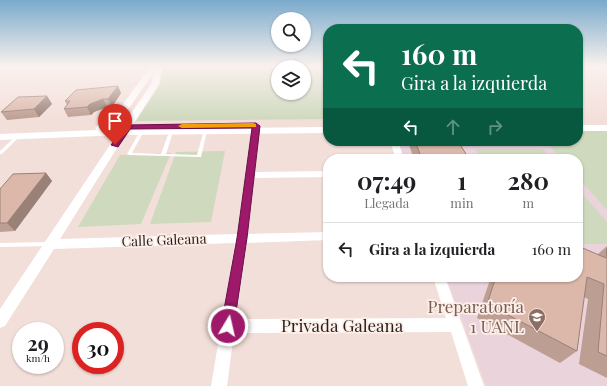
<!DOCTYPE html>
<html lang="es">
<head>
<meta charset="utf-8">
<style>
  body { margin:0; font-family:"Playfair Display",serif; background:#f2f2f2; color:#202124; height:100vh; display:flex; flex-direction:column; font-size:15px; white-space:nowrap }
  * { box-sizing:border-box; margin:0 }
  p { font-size:13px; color:#757577 }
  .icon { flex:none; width:22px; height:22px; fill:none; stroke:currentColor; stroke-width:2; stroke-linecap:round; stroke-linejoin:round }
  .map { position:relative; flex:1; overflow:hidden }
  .drawer { position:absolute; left:323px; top:154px; width:260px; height:128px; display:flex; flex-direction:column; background:#fff; border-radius:16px; box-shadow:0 1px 3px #0004 }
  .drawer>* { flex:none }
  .banner { position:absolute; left:323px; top:24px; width:260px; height:122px; border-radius:16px; box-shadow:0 1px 3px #0004; background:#0b6e4f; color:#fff; overflow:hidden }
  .buttons { position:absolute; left:271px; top:12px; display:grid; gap:8px }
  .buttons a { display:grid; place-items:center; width:40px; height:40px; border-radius:50%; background:#fff; box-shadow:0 1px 3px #0004; font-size:20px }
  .speed { position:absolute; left:12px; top:322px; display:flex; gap:8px; font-size:20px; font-weight:700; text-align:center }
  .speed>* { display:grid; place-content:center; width:52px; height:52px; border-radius:50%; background:#fff; box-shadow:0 1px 3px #0004; line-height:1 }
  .speed small { font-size:10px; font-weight:400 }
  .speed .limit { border:6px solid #d22; background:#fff; color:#111 }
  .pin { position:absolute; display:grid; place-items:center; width:34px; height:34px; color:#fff; margin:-41px -17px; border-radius:50% 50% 50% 0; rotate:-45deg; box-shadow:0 0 4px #0007 }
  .pin .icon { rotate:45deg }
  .me { position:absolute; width:44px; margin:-22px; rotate:9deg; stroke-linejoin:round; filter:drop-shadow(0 0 3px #0008) }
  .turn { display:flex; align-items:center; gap:14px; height:84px; padding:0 12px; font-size:18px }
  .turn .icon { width:52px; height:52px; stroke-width:2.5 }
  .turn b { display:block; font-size:28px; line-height:34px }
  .lanes { display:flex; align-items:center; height:38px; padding:0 12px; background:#0003; justify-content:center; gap:20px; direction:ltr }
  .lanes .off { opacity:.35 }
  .eta { display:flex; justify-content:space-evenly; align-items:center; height:68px; text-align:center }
  .eta b { font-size:24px; font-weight:700; line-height:28px }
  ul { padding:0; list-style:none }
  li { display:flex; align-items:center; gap:12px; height:52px; padding:0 12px; border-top:1px solid #e0e0e0 }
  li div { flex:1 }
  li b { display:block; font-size:15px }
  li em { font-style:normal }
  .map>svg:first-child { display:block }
  .education { fill:#ebd3dc }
  .green { fill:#cfd9be; fill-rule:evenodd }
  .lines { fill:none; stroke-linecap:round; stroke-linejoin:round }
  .service { fill:#fff; fill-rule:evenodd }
  .minor { fill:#fff; fill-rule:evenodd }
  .tertiary { fill:#fff; fill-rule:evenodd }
  .wall { fill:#bd9e93 }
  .shaded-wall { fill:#9a8178 }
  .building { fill:#dcb8ab; stroke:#9a8178 }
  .route { fill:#9e196a; stroke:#671045 }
  .slow { fill:#f59e0b }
  .labels { text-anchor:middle; stroke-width:3.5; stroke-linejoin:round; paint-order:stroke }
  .street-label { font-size:14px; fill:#261f1d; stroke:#fdeee8 }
  .near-education-label { font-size:17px; fill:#785e54; stroke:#fdeee8; text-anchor:end }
  .near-street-label { font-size:17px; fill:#261f1d; stroke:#fdeee8 }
</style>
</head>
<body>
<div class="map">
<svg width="607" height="386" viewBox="0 0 607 386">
  <rect width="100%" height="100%" fill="#f3dfd9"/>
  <path class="education" d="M397 141H545L561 159H403Z
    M578 178 607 210V386H486L446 277H578Z"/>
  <path class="green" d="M164 66H328V119L136 121 160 85 161 70ZM278 67H304V93H278Z
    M578 129H607V210L578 178V159H561L545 141H578Z
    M475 149H543L552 159H481Z
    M225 151 211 222 150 224 176 152Z
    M171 153 141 224 78 227 120 155Z
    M578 189 607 222V244H578Z"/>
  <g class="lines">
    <path class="service" d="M204 130H205L207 131 201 157 129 155 127 154 139 133 141 132 143 133 132 153 161 154 169 132 171 131 173 132 166 154 197 155Z
      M16 136H18L19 137 2 154H0V151Z
      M49 242H51L52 244 51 246H49L0 247V243Z"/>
    <path class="minor" d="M253 123H256L260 125 255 172 328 171V177L254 178 248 234 328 232V240L247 243 236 319 446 318 433 277H445L484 386H468L451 332 234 333 227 386H211L235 243 54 249 5 326 0 328V309L120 130H123L127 132 60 239 237 234Z
      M390 141H398L404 159H396Z"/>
    <path class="tertiary" d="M148 66H154V72L120 121 104 130 124 129 122 127 151 84 156 66H163L159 84 130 129 328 127V133L123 135 0 140V134L97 130 95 128 97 126 114 117 146 72Z
      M578 125H607V131H578Z"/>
  </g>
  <path class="wall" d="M578 69 583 73 578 82Z
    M118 86 121 93 112 107H107L94 112 91 115 68 117 64 109 67 105 65 101Z
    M47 96 52 104 39 117 7 120 1 112Z
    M403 141H458L469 159H414L409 145H405Z
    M46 173 52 181 15 231 0 232V189Z
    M607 246V378L579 364 588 299 584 297 577 351 560 363 477 318 491 277H578L598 254Z"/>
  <path class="shaded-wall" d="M118 86 121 93 112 107 108 99Z
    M47 96 52 104 39 117 34 109Z
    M103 99 107 107 94 112 91 115 87 107 90 104Z
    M46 173 52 181 15 231 7 223Z"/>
  <path class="building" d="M578 69 583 73H578Z
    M118 86 108 99H103L90 104 87 107 64 109 70 101H65L76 90Z
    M47 96 34 109 1 112 18 97Z
    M415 141H458L469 159H422Z
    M46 173 7 223H0V189L13 174Z
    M578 246 606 258 607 248V356L598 352 604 284 587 277 577 351 487 304 496 277H578Z"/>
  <linearGradient id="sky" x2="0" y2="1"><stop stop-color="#79aacc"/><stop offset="0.55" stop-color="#faf1ee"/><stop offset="1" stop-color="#faf1ee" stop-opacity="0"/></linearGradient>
  <rect width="607" height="120" fill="url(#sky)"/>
  <path class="route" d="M256 123 260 126 247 238 234 326 232 331 228 333 223 331 221 326 237 238 252 128 130 129 118 147 111 145 125 125H127Z"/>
  <path class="slow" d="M253 123 256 124V127L182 128 178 126 182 124Z"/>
  <defs>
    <symbol id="university-pin" viewBox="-11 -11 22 30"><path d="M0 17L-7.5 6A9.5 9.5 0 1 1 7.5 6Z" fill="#8d6e63" stroke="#fdeee8"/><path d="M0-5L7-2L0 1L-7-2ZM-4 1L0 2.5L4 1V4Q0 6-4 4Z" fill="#fff"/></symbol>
  </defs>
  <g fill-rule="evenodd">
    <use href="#university-pin" x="527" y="307" width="20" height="27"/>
  </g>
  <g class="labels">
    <g class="street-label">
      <text transform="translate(164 240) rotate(-2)" y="5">Calle Galeana</text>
    </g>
    <g class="near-education-label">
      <text x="524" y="313">Preparatoría<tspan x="524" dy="20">1 UANL</tspan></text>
    </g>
    <g class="near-street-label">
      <text x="342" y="332">Privada Galeana</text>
    </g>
  </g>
</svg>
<div class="buttons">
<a><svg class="icon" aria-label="search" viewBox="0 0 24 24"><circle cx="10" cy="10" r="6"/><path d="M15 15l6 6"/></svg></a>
<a><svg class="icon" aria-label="layers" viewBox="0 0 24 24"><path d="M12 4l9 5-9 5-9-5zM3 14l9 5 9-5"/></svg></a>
</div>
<div class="speed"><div>29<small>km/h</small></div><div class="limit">30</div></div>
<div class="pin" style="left:115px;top:145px;background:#d93025"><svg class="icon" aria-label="arrive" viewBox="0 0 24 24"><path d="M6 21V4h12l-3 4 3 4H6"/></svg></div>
<svg class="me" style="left:228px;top:326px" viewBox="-20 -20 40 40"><circle r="17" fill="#9e196a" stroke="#fff" stroke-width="3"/><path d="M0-11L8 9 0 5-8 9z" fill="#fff"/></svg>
<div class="banner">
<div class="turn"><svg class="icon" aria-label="left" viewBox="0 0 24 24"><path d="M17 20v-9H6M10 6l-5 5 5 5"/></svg><div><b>160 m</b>Gira a la izquierda</div></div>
<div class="lanes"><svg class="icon" aria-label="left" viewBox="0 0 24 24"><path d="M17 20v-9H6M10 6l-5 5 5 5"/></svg><svg class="icon off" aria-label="ahead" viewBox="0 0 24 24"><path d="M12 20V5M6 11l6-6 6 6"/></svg><svg class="icon off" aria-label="right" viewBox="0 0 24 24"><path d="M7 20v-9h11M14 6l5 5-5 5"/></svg></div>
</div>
<section class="drawer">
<div class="eta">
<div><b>07:49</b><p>Llegada</p></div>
<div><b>1</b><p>min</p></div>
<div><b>280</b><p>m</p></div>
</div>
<ul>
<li><svg class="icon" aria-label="left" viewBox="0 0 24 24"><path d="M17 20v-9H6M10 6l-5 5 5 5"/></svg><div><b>Gira a la izquierda</b></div><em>160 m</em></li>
</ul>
</section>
</div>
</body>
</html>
